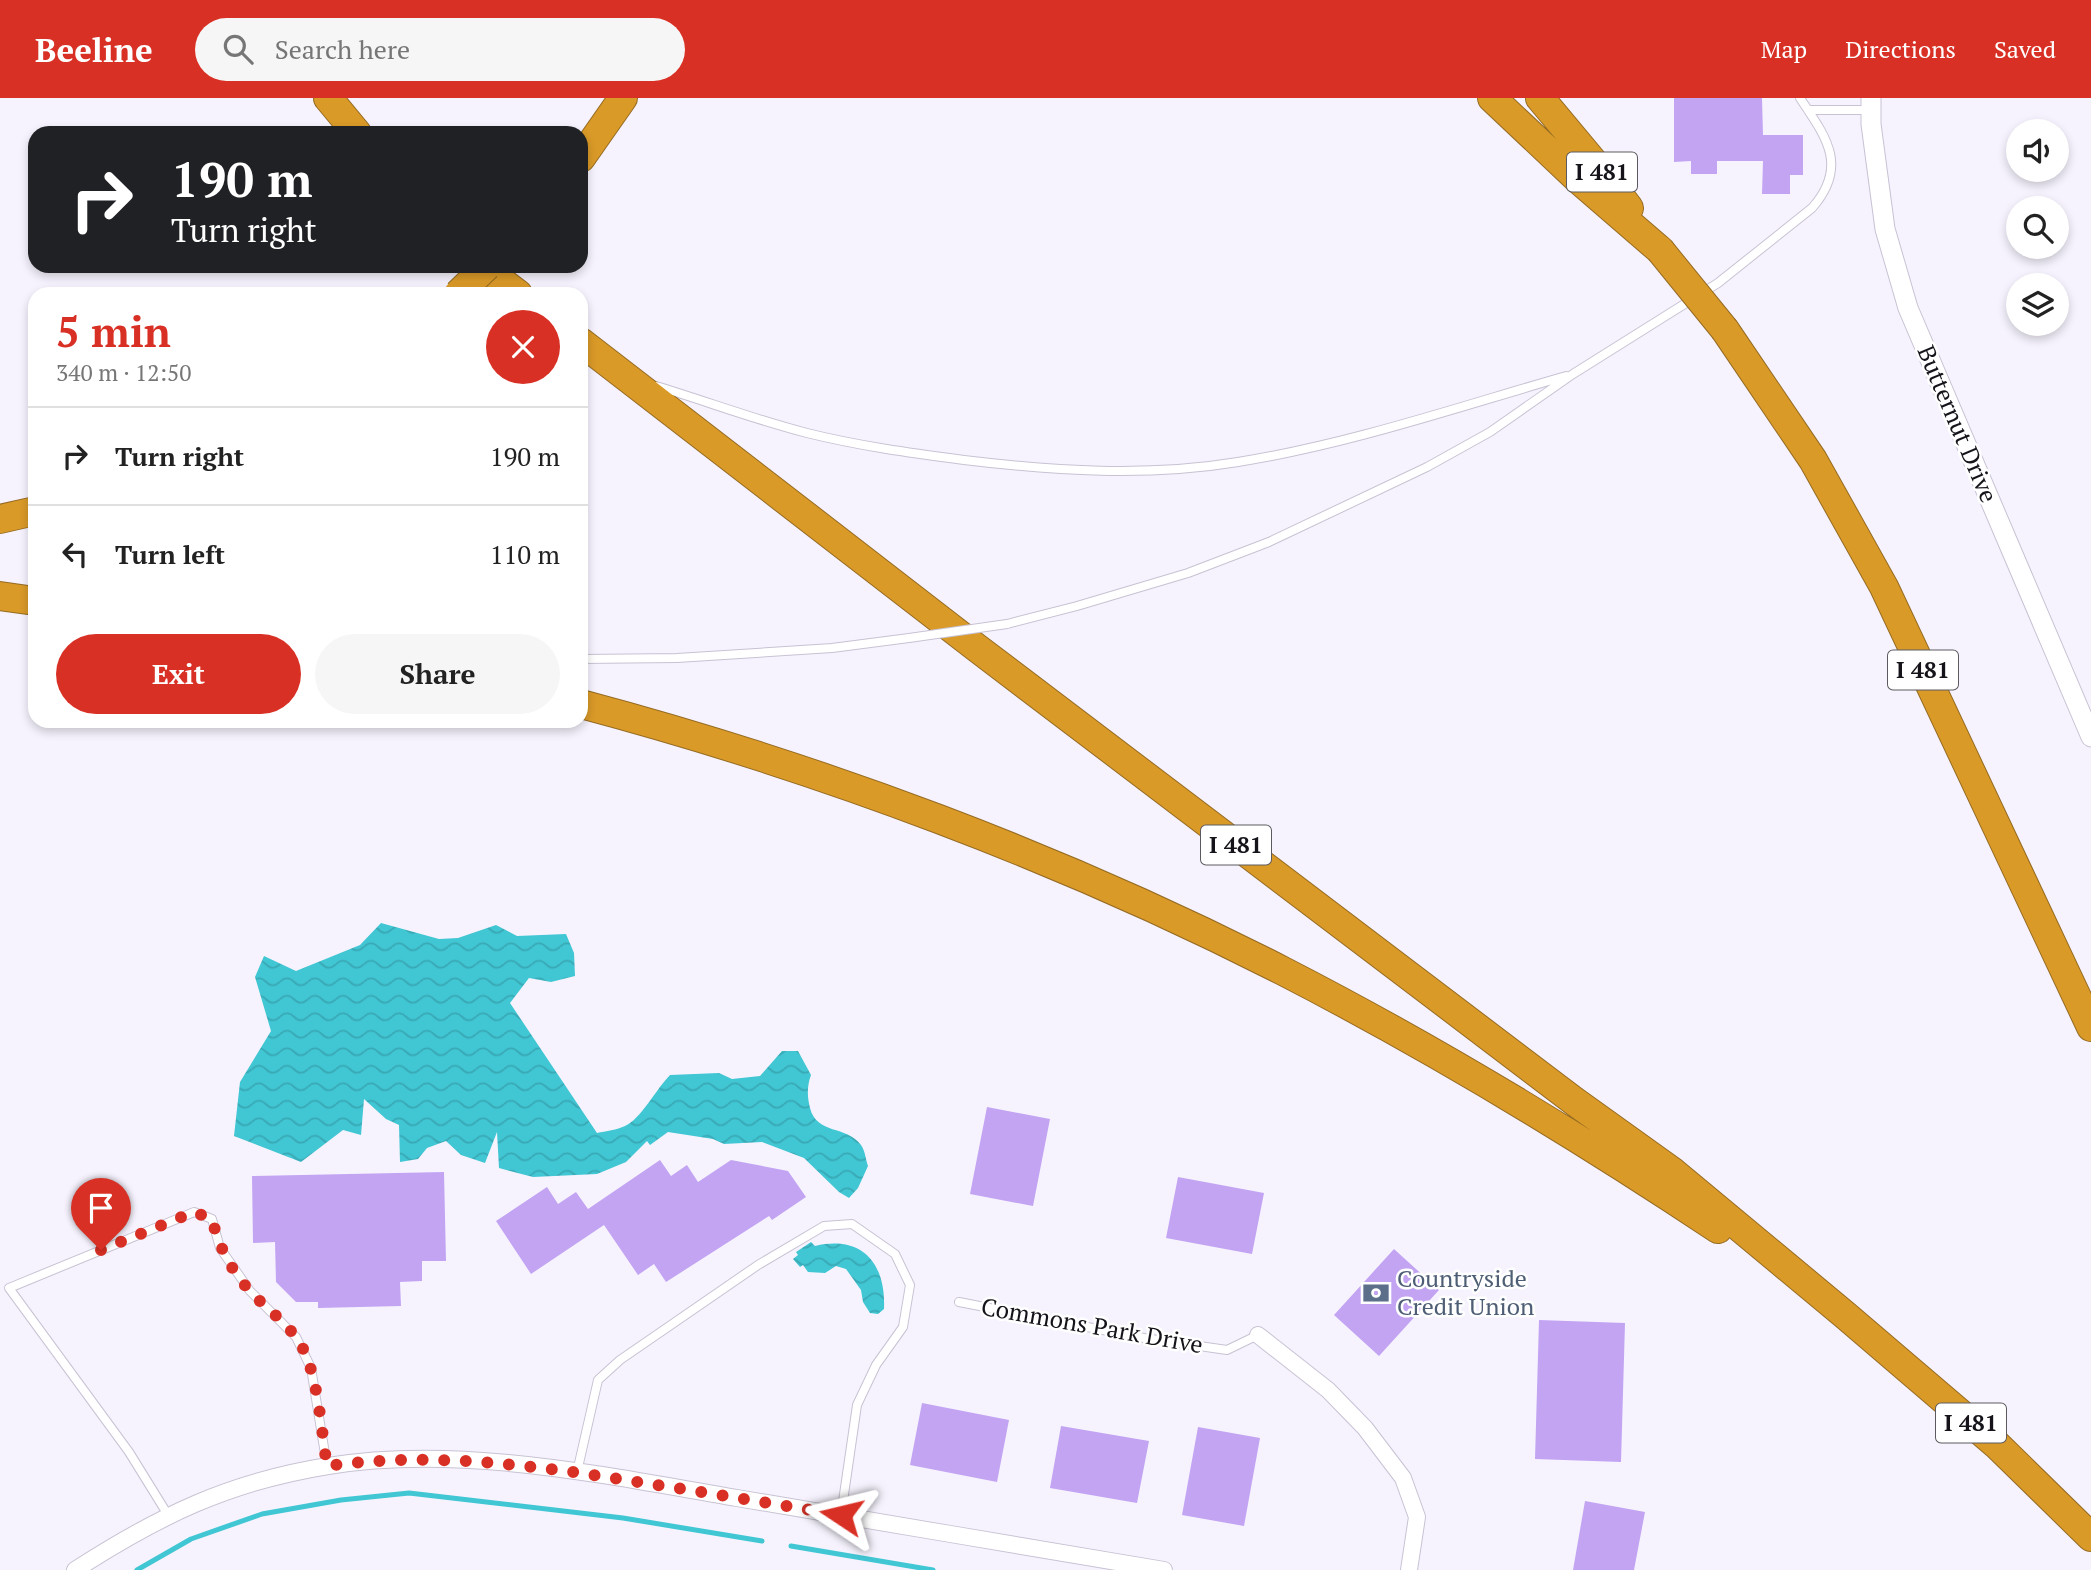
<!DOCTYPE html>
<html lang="en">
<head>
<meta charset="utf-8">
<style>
  body { margin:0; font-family:"PT Serif",serif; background:#f6f6f6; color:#222; height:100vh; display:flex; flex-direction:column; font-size:26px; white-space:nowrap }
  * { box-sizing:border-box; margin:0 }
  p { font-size:23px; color:#767676 }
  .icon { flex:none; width:38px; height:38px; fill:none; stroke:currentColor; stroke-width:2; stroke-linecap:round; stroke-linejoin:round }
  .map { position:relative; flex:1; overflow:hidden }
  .sheet { position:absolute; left:28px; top:189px; width:560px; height:441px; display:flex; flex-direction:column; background:#fff; border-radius:21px; box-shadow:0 4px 10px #0003 }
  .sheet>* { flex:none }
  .hud { position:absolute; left:28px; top:28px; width:560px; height:147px; border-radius:21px; box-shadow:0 4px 10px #0003; background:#202124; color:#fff; overflow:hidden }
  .buttons { position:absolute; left:2006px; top:21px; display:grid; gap:14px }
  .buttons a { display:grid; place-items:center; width:63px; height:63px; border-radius:50%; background:#fff; box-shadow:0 4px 10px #0003; font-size:35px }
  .pin { position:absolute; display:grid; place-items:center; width:60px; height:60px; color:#fff; margin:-72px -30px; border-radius:50% 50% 50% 0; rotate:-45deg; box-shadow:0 0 7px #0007 }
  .pin .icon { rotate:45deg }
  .me { position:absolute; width:77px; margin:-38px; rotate:280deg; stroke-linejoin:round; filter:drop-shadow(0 0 5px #0008) }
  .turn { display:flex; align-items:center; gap:24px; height:147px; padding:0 28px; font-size:32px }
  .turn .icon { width:91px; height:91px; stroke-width:2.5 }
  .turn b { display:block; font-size:49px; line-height:60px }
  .round { display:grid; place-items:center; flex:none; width:74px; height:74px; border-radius:37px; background:#f6f6f6 }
  .headline { display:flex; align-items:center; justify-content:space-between; height:119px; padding:0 28px }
  h1 { font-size:42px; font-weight:800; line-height:52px; color:#d93025 }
  .cta { display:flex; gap:14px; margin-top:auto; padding:14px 28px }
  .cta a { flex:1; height:80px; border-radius:42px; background:#d93025; color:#fff; font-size:28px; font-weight:800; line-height:80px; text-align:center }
  .cta a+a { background:#f6f6f6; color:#222 }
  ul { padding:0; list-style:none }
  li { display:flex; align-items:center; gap:21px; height:98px; padding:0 28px; border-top:2px solid #e0e0e0 }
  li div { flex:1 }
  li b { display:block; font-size:26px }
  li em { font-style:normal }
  header { display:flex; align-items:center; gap:42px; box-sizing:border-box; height:98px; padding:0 35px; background:#d93025; color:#fff }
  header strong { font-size:33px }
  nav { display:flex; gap:38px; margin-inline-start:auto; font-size:24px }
  .search { width:490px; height:63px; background:#f6f6f6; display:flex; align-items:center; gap:18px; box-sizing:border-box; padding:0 24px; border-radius:38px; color:#767676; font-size:26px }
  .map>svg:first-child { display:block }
  .water { fill:url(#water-waves) }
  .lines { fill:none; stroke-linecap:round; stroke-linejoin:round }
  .stream { stroke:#41c6d3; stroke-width:5 }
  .building { fill:#c2a4f3 }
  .service-casing { stroke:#c8c2d3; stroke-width:10 }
  .minor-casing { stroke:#c8c2d3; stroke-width:18 }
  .tertiary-casing { stroke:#c8c2d3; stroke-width:21 }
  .motorway-casing { stroke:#956b23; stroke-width:30 }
  .service { stroke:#fff; stroke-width:8 }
  .minor { stroke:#fff; stroke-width:16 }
  .tertiary { stroke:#fff; stroke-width:19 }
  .motorway { stroke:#da9a28; stroke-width:28 }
  .service-bridge-casing { stroke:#c8c2d3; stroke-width:10; stroke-linecap:butt }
  .motorway-bridge-casing { stroke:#956b23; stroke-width:30; stroke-linecap:butt }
  .service-bridge { stroke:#fff; stroke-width:8 }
  .motorway-bridge { stroke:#da9a28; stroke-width:28 }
  .route { stroke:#d93025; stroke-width:12; stroke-dasharray:0 21.6 }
  .labels { text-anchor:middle; stroke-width:5; stroke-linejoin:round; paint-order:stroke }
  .shield { fill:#fff; stroke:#5c5a5f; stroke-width:2 }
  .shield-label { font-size:23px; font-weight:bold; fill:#16141a }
  .street-label { font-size:24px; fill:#16141a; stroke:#fff }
  .service-label { font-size:24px; fill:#4e5e75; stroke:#fff; text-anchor:start }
</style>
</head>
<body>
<header>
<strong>Beeline</strong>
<div class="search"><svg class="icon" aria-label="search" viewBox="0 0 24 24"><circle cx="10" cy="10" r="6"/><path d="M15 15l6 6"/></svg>Search here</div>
<nav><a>Map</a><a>Directions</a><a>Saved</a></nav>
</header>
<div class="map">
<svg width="2091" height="1472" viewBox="0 0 2091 1472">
  <defs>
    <pattern id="water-waves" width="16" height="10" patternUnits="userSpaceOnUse" patternTransform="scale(1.75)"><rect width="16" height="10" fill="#41c6d3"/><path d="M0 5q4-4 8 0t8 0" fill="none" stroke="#38a9b5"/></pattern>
  </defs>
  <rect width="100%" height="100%" fill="#f6f3fe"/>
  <path class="water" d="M381 825 439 841 458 840 496 827 517 838 566 836 574 855 575 878 551 884 529 880 510 905 597 1035C606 1033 617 1032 625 1028 640 1022 657 990 670 977L719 975 732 981 760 978 782 953H798L811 977C807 988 807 998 810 1010 817 1037 846 1027 861 1047 865 1052 866 1063 868 1068L858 1090 849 1100 839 1094 804 1060 762 1044 724 1046 713 1041 668 1034 650 1047 647 1043 626 1064 597 1076 533 1079 499 1070 497 1034 485 1065 461 1057 446 1043 427 1050 418 1061 400 1064 399 1027 386 1021 364 1001 361 1037 343 1032 301 1064 234 1038 240 984 271 933 255 879 264 858 296 873 360 847Z
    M811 1144 815 1148C862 1137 886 1165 884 1211L878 1216 870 1215 863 1204 861 1192 846 1171 836 1168 825 1175 808 1174 803 1167 800 1169 793 1161 798 1157 796 1154Z"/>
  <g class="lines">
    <path class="stream" d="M791 1448 933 1472
      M137 1472 191 1441 262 1416 341 1402 409 1395 623 1420 762 1443"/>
  </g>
  <path class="building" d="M1674 0H1762L1763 37H1803V77H1790V96H1762L1763 63H1717V76H1691V63L1674 64Z
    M987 1009 1050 1021 1033 1108 970 1096Z
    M660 1062 671 1078 687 1067 698 1084 731 1062 788 1073 806 1099 772 1122 769 1118 666 1184 654 1166 638 1177 604 1127 531 1176 496 1123 547 1089 558 1106 576 1094 588 1111Z
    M444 1074 446 1163H422V1183L400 1184 401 1208 318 1210V1204H296L276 1184 275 1144 253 1145 252 1078Z
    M1178 1079 1264 1095 1252 1156 1166 1140Z
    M1394 1151 1439 1192 1379 1258 1334 1217Z
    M1539 1222 1625 1225 1621 1364 1535 1361Z
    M922 1305 1009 1322 997 1384 910 1367Z
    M1061 1328 1149 1343 1137 1405 1050 1390Z
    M1198 1329 1260 1340 1244 1428 1182 1417Z
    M1585 1403 1645 1414 1634 1472H1573Z"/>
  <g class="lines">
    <defs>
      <path id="service" d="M1808 12H1871
        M656 288C706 303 756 322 807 335 859 348 911 355 964 362 1055 373 1147 379 1238 364 1350 346 1458 309 1566 278
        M1007 526 1077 508 1188 475 1269 444 1427 369 1490 334 1573 276 1718 185 1812 110C1849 68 1826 39 1800 0
        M581 561 677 560 832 550 909 540
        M959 1204 1144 1240 1227 1252 1258 1237
        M577 1374 598 1282 620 1262 758 1167 824 1128 852 1126 895 1156 910 1187 903 1229 876 1267 857 1307 841 1417
        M168 1417 129 1354 9 1190 194 1114 212 1121 220 1150 250 1193 296 1239 311 1270 327 1368"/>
      <path id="minor" d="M1258 1237 1328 1292 1365 1330 1403 1380 1417 1419 1409 1472
        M75 1472C159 1418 228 1384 328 1368 459 1346 607 1378 737 1400 879 1424 1022 1448 1164 1472"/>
      <path id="tertiary" d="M1871 0V26L1885 131 1908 210 2091 639"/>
      <path id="motorway" d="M328 0 357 35
        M1492 0 1580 83 1660 152
        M1540 0 1601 73 1629 110
        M581 60 623 0
        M481 168 518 196
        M1725 232 1813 362 1884 489 2091 929
        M581 244 977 550 1574 1003 1673 1074 1845 1217 1997 1347 2091 1439
        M0 421 35 413
        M0 498 35 503
        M581 606C821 670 1062 760 1283 873 1433 950 1578 1038 1718 1131"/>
    </defs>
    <use href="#service" class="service-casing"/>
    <use href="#minor" class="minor-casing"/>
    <use href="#tertiary" class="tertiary-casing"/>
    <use href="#motorway" class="motorway-casing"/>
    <use href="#service" class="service"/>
    <use href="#minor" class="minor"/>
    <use href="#tertiary" class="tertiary"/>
    <use href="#motorway" class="motorway"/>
    <defs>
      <path id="service-bridge" d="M909 540 1007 526"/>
      <path id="motorway-bridge" d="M1660 152 1725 232
        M458 196 487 168"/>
    </defs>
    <use href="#service-bridge" class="service-bridge-casing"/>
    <use href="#motorway-bridge" class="motorway-bridge-casing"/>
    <use href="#service-bridge" class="service-bridge"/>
    <use href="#motorway-bridge" class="motorway-bridge"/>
  </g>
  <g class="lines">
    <path class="route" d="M101 1152 194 1114 212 1121C219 1149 232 1175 253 1196 266 1210 283 1222 295 1238 318 1266 321 1332 327 1368 427 1354 526 1366 625 1382 697 1393 769 1405 841 1417"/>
  </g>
  <defs>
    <symbol id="bank-bare" viewBox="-9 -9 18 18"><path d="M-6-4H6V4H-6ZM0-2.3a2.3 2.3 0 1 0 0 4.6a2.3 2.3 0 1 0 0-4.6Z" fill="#5c6f8a" stroke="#fff" stroke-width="2.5" paint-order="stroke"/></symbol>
  </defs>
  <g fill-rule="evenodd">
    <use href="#bank-bare" x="1357" y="1176" width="38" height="38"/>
  </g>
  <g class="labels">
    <g class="shield">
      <rect x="1567" y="54.5" width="70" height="39" rx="5"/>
      <rect x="1888" y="552.5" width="70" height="39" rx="5"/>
      <rect x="1201" y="727.5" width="70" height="39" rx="5"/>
      <rect x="1936" y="1305.5" width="70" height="39" rx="5"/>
    </g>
    <g class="shield-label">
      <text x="1602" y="82">I 481</text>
      <text x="1923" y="580">I 481</text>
      <text x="1236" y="755">I 481</text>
      <text x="1971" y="1333">I 481</text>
    </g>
    <g class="street-label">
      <text transform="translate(1957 326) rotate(67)" y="8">Butternut Drive</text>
      <text transform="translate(1092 1228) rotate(10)" y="8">Commons Park Drive</text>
    </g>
    <g class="service-label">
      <text x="1397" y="1189">Countryside<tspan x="1397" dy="28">Credit Union</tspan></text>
    </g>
  </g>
</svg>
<div class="buttons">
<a><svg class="icon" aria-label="sound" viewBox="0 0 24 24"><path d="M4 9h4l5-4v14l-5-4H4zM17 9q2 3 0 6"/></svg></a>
<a><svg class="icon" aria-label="search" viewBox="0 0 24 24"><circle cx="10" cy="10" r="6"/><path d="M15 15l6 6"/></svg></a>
<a><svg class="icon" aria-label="layers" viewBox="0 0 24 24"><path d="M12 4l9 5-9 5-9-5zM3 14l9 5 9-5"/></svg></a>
</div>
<div class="pin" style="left:101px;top:1152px;background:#d93025"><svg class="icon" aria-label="arrive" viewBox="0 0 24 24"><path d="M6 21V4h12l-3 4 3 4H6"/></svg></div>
<svg class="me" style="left:841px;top:1417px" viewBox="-20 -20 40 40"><path d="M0-17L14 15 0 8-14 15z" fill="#d93025" stroke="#fff" stroke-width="4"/></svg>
<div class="hud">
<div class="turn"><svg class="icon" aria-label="right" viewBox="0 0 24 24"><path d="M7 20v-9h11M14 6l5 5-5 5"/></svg><div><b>190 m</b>Turn right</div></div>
</div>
<section class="sheet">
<div class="headline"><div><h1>5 min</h1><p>340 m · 12:50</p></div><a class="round" style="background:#d93025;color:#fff"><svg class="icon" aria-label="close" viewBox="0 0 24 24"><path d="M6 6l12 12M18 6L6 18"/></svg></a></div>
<ul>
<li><svg class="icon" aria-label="right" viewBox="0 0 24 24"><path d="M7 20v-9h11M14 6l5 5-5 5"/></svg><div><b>Turn right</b></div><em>190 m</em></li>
<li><svg class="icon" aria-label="left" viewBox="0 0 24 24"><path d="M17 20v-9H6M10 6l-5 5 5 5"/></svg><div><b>Turn left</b></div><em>110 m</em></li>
</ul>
<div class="cta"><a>Exit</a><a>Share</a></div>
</section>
</div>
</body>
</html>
